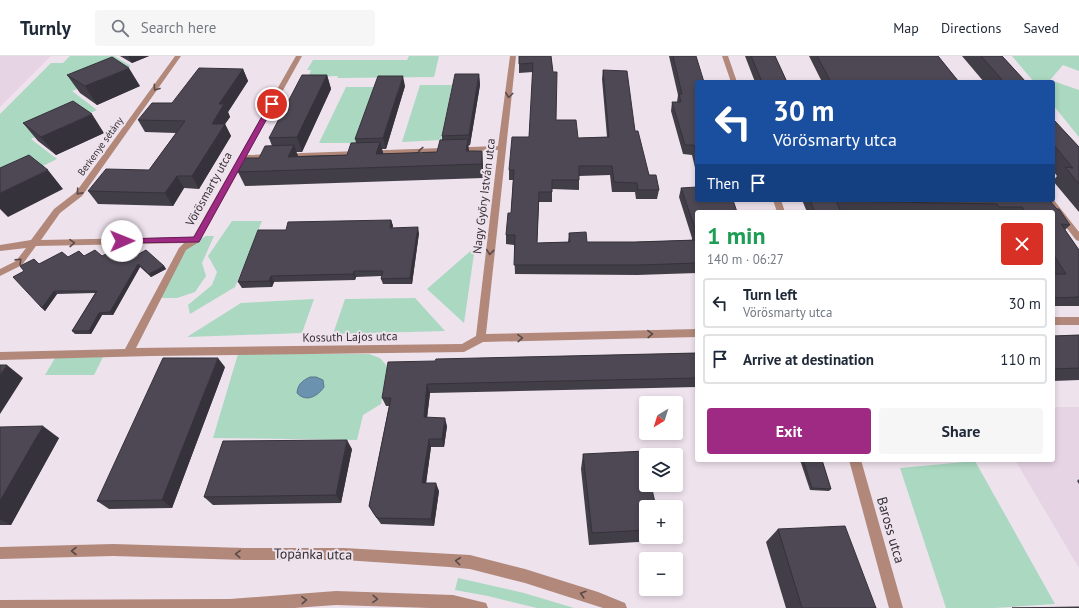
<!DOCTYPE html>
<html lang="en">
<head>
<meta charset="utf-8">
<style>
  body { margin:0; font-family:"PT Sans",sans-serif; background:#f6f6f7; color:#1f2937; height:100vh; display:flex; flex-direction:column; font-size:15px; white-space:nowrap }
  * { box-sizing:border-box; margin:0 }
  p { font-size:13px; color:#747a83 }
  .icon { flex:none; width:22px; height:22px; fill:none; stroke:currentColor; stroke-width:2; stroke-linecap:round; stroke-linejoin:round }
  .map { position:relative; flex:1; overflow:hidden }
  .side { position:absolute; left:695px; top:154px; width:360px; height:252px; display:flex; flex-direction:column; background:#fff; border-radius:4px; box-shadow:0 2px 6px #0003 }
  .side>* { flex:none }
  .hud { position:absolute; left:695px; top:24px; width:360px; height:122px; border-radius:4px; box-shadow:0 2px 6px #0003; background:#1a4fa0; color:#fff; overflow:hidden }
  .needle { width:26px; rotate:218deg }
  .tools { position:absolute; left:639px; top:340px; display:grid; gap:8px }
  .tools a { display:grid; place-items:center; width:44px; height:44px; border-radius:4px; background:#fff; box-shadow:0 2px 6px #0003; font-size:20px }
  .pin { position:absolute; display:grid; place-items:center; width:34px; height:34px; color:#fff; margin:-17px; border:2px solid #fff; border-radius:50%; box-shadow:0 1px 4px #0007 }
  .me { position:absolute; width:44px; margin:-22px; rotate:89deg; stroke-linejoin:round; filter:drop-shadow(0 0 3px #0008) }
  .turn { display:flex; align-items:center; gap:14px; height:84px; padding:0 12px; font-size:18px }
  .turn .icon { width:52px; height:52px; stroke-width:2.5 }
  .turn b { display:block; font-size:28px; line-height:34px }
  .then { display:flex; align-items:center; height:38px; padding:0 12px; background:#0003; gap:8px; font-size:15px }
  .round { display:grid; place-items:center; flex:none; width:42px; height:42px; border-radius:4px; background:#f6f6f7 }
  .summary { display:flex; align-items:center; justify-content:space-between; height:68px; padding:0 12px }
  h1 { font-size:24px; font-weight:700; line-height:30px; color:#1e9e55 }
  .primary-button { display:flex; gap:8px; margin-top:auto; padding:8px 12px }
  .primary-button a { flex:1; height:46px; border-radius:4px; background:#9f2a84; color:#fff; font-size:16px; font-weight:700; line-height:46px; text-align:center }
  .primary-button a+a { background:#f6f6f7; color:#1f2937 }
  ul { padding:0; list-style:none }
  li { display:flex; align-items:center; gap:12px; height:50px; margin:0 8px 6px; padding:0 4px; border:2px solid #e0e1e3; border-radius:4px }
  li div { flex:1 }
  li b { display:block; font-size:15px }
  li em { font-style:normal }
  header { display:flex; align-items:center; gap:24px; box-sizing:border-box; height:56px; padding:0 20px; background:#fff; border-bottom:1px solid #e0e1e3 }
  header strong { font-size:19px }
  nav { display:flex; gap:22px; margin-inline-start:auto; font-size:14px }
  .search { width:280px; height:36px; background:#f6f6f7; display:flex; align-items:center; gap:10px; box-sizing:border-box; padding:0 14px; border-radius:4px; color:#747a83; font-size:15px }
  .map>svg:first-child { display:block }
  .built { fill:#e6d4e5 }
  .green { fill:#aad8c1 }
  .water { fill:#6b93af; stroke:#5b768a }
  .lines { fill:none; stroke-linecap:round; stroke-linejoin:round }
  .minor { fill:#b1887a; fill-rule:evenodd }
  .wall { fill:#423e48 }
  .shaded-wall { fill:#36323b }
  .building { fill:#4d4854; stroke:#36323b }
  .oneway { stroke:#5a4b4a }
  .route { fill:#9f2a84; stroke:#671b56 }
  .labels { text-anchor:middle; stroke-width:4; stroke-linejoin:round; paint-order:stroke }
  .far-street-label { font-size:10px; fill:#353135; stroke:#eee2ed }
  .street-label { font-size:12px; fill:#353135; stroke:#eee2ed }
  .near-street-label { font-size:14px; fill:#353135; stroke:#eee2ed }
</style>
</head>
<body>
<header>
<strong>Turnly</strong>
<div class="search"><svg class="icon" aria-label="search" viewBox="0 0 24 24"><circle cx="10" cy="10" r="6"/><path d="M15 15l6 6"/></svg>Search here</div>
<nav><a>Map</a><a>Directions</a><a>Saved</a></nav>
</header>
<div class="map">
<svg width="1079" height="552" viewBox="0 0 1079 552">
  <rect width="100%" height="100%" fill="#eee2ed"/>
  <path class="built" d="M0 0H51L0 51Z
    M1053 351H1079V512L1015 404H1053Z"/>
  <path class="green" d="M70 0H114L131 10 72 35 97 54 31 83 57 103 0 131V58L51 7H63Z
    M409 0H439L434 21 338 22 337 20 308 21 311 14H307L313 4H407Z
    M1012 0H1079V15L1063 9 1050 24 1079 34V81L1053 49V26H1034Z
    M420 29H452L441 84 402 86Z
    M346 31H375L355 87H319Z
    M232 165H262L235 231 190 258 188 249 212 229 217 216 208 200Z
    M206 180H214L202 207 206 220 195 236 177 242H157L183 192Z
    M475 191 464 267 427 233Z
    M415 242 445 275 333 278 345 243Z
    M314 243 302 277 187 281 241 247Z
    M238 298H369L380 302 387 310 381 348 363 359 357 384 213 382Z
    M103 301 94 319H45L55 302Z
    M975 405 1055 548 995 552H946L900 412Z
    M458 522 524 537 574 552H537L488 540 455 534Z"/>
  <path class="water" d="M310 321H316L323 324 324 331C318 340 306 347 297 337 298 328 302 325 310 321Z"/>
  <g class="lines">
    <path class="minor" d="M175 0H181L82 140 60 157 41 184 193 181 296 0H302L247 99 498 90 510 0H516L486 278 697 273V281L483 286 464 296 151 300 0 304V296L125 293 179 192 184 187 36 190 22 209 0 220V213L16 205 26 192 0 195V189L31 184 54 153 76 136ZM498 94 476 280 462 288 136 292 186 194 199 186 245 104Z
      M722 0H728L737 26H731Z
      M1053 143 1079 176V185L1076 184 1045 144Z
      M773 144H781L785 156H777Z
      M1053 261H1079V269H1053Z
      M849 404H861L903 552H889Z
      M113 488 245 492H344L470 499 525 513 598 536 625 547 627 552H603L525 527 470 513 449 511 344 504H245L113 500 0 503V491Z
      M336 535 453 539 486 547 488 552H430L336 549 294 552H0V544L230 543Z"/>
  </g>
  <path class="wall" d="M120 0H149L132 7Z
    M551 0 556 64 578 82 607 81 602 23 603 14 635 75 649 119 659 134 657 143H636L635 136H612L610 119 579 120V134L552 133V146H539L537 187 568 186 569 177 587 186H635L692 184V182L679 141 681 132 697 156V217L637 219 515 218 514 189 506 188V179L511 157 513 124H509V114L529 81 533 16 519 17V8Z
    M669 0H696L697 26V120L692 99 683 98 671 55 672 46H677L678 39Z
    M745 0H775L787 26H755Z
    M809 0H938L959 26H822Z
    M962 0H1002L1026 26H984Z
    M243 13 248 25 228 56 230 61 225 68 231 80 199 133 184 132 173 150 98 148 88 135 149 114 176 77 145 76 138 64Z
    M479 18 480 29 470 89 468 90 469 95 483 109V122L245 130 238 116 259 102 272 90 269 82 327 19 331 33 302 96H296L298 100 347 99 356 87 355 83 405 30 386 93H382L383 98 437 96 442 83V80Z
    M67 19 140 30 97 49 80 37Z
    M1053 63 1079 91V156L1053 125 1057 120 1053 115Z
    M23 67 104 77 56 99 38 85Z
    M802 144H1049L1070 169 1065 174 1079 194V250H1053V156H908L841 155V156H807Z
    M391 164 393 170 392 172 419 177 412 228H383L381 223 382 220 356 221 355 224 274 226 272 231 242 232 238 226 286 174Z
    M84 200H102L124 206 164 210 166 213 151 221 140 211 113 259H102L91 278H75L72 275 95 237 57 238 45 255 42 252 39 208 68 201Z
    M1079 279V324L1053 325V280Z
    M697 297V331L430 337 427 362 447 370 444 391H431L426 427 439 435 434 470 381 468 373 457 369 450 389 350H386L382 342 435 305Z
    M225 311 172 452 109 453 97 445Z
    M0 371 59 382 11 469H0Z
    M352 393 341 447 213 449 204 441Z
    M583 398 646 451V481H656L654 485 589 489 581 413Z
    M800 404H822L831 433 829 435 810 434Z
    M1079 423V428L1077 425Z
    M778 473 876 552H786L766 486Z"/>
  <path class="shaded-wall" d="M128 0H149L132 7Z
    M129 12 140 30 97 49 85 30Z
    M243 13 248 25 228 56 230 61 225 68 231 80 199 133 192 120 219 48Z
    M479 18 480 29 470 89 469 79Z
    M327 19 331 33 302 96 297 81Z
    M403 20 405 30 386 93 383 82Z
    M92 58 104 77 56 99 41 81Z
    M468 83 469 97 467 109 466 95Z
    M380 86 384 100 380 112 376 98Z
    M294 89 299 103 288 101Z
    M482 95 483 109V122L482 108Z
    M48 114 63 133 8 161 0 153V137Z
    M177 120 184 132 173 150 165 137Z
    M391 164 393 170 391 177 390 172Z
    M418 171 419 177 412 228 410 222Z
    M138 208 140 211 113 259 110 256Z
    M164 210 166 213 151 221 149 218Z
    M354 215 356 221 355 224 353 218Z
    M271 220 274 226 272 231 269 225Z
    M54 235 57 238 45 255 42 252Z
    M99 257 102 259 91 278 89 275Z
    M218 302 225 311 172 452 162 444Z
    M7 309 23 322 0 358V319Z
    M427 328 430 337 426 370 424 361Z
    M445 362 447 370 444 391 442 383Z
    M43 370 59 382 11 469 0 463V445Z
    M429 383 431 391 425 435 422 427Z
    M347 384 352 393 341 447 336 439Z
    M436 427 439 435 434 470 431 463Z"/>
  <path class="building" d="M519 0H551L553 16H557L556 64H576L578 82 609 81 603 14 627 15 635 75H638L649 119H656L659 134H638L637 127 614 126 612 110H579V124H552V136H539L537 187 570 186 569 177 586 176 587 186H635L697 184 694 175H696L681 132 697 131V144H733L737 156H697V207L639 209H514L515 179H506L508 157H511L514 114H509L512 81H529L533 7 519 8Z
    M673 0H696L704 26H697V100L694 89H685L672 46H681L679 38H682Z
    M751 0H775L787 26H762Z
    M817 0H938L959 26H831Z
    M981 0H1002L1026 26H1004Z
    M112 1 129 12 85 30 67 19Z
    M199 12 243 13 219 48H224L212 68H225L192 120H177L165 137 88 135 106 113 149 114 185 65 138 64 152 47H172Z
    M455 18H479L469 79 442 80Z
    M302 19H327L297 81 269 82Z
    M378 20H403L383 82 355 83Z
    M73 45 92 58 41 81 23 67Z
    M1053 63 1079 91V128L1065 111 1073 112 1053 88Z
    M468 83 466 95H482V108L238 116 244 102H259L265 90 294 89 288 101 347 99 351 87 380 86 376 98 437 96 440 84Z
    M29 99 48 114 0 137V112Z
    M810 144H1049L1057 153H1059L1070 169 1061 168 1079 194V241L1053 242V218H1066L1053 198V156H1025L1022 151H999L997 148 836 145 841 156H815Z
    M391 164 390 172 418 171 410 222 381 223 383 215H354L353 218 271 220 269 225 238 226 258 174H286L288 166Z
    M95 194 102 200 112 195 124 206 146 194 164 210 149 218 138 208 110 256 99 257 89 275H72L97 235H54L42 252 13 221 24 215 20 210 34 203 39 208 62 196 68 201 79 195 84 200Z
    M1079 279V312L1053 313V280Z
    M697 297V322L427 328 424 361 445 362 442 383H429L422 427H436L431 463 377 462 369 450 391 342H382L388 306 435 305 436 303Z
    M163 302H218L162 444 97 445Z
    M0 309H7L0 319Z
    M43 370 0 445V371Z
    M347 384 336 439 204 441 223 385Z
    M645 395 646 399V429H651L656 451H646V474L592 477 583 398Z
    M803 404H822L831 433 812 432Z
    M845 470 876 552H802L778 473Z
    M1079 551V552H1012Z"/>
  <defs><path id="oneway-chevron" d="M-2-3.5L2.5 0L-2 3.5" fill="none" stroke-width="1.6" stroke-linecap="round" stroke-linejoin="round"/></defs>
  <g class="oneway">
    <use href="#oneway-chevron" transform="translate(156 32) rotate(126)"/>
    <use href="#oneway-chevron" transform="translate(509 39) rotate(97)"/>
    <use href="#oneway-chevron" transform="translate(421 95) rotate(178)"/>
    <use href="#oneway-chevron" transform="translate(79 136) rotate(132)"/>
    <use href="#oneway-chevron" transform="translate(72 187) rotate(-1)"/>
    <use href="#oneway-chevron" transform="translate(490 196) rotate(96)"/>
    <use href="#oneway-chevron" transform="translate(19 205) rotate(-44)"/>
    <use href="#oneway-chevron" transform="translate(650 278) rotate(-2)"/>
    <use href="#oneway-chevron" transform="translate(520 282) rotate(-2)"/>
    <use href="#oneway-chevron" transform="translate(74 495) rotate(180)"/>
    <use href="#oneway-chevron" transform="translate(238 498) rotate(-178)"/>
    <use href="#oneway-chevron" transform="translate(458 505) rotate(-174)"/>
    <use href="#oneway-chevron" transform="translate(583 538) rotate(-163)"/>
    <use href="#oneway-chevron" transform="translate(375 543) rotate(2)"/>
    <use href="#oneway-chevron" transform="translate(304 544) rotate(-4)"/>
  </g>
  <path class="route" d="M272 46 275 48 199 186 119 187V183H122L194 181 269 48Z"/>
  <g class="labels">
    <g class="far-street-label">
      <text transform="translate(100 90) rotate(-54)" y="4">Berkenye sétány</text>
    </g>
    <g class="street-label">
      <text transform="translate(209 133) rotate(-61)" y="4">Vörösmarty utca</text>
      <text transform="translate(484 140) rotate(-83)" y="4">Nagy Győry István utca</text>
      <text transform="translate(350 281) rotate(-1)" y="4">Kossuth Lajos utca</text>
    </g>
    <g class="near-street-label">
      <text transform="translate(891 474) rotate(74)" y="5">Baross utca</text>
      <text transform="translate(313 498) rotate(1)" y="5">Topánka utca</text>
    </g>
  </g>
</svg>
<div class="tools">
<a><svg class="needle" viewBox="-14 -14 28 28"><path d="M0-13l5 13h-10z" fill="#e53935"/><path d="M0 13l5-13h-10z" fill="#747a83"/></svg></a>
<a><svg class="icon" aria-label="layers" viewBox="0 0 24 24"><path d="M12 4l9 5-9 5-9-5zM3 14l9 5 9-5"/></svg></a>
<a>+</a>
<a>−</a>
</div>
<div class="pin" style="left:272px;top:48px;background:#d93025"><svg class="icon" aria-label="arrive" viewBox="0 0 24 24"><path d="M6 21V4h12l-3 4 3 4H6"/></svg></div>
<svg class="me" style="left:122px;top:185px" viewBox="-20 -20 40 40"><circle r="19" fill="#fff"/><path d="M0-13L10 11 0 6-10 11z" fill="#9f2a84"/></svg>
<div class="hud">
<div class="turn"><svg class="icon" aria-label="left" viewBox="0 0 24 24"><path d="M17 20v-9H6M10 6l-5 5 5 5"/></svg><div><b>30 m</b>Vörösmarty utca</div></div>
<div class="then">Then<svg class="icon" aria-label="arrive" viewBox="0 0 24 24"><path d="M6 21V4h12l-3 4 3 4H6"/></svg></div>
</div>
<section class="side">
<div class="summary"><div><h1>1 min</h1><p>140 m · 06:27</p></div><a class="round" style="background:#d93025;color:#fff"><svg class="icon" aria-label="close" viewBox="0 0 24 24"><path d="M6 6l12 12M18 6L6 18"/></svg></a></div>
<ul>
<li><svg class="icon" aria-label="left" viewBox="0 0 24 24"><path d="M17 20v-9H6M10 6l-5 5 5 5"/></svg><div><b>Turn left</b><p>Vörösmarty utca</p></div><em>30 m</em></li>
<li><svg class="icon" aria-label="arrive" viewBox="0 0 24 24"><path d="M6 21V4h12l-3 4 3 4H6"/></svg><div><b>Arrive at destination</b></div><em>110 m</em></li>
</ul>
<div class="primary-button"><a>Exit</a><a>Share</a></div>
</section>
</div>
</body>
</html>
